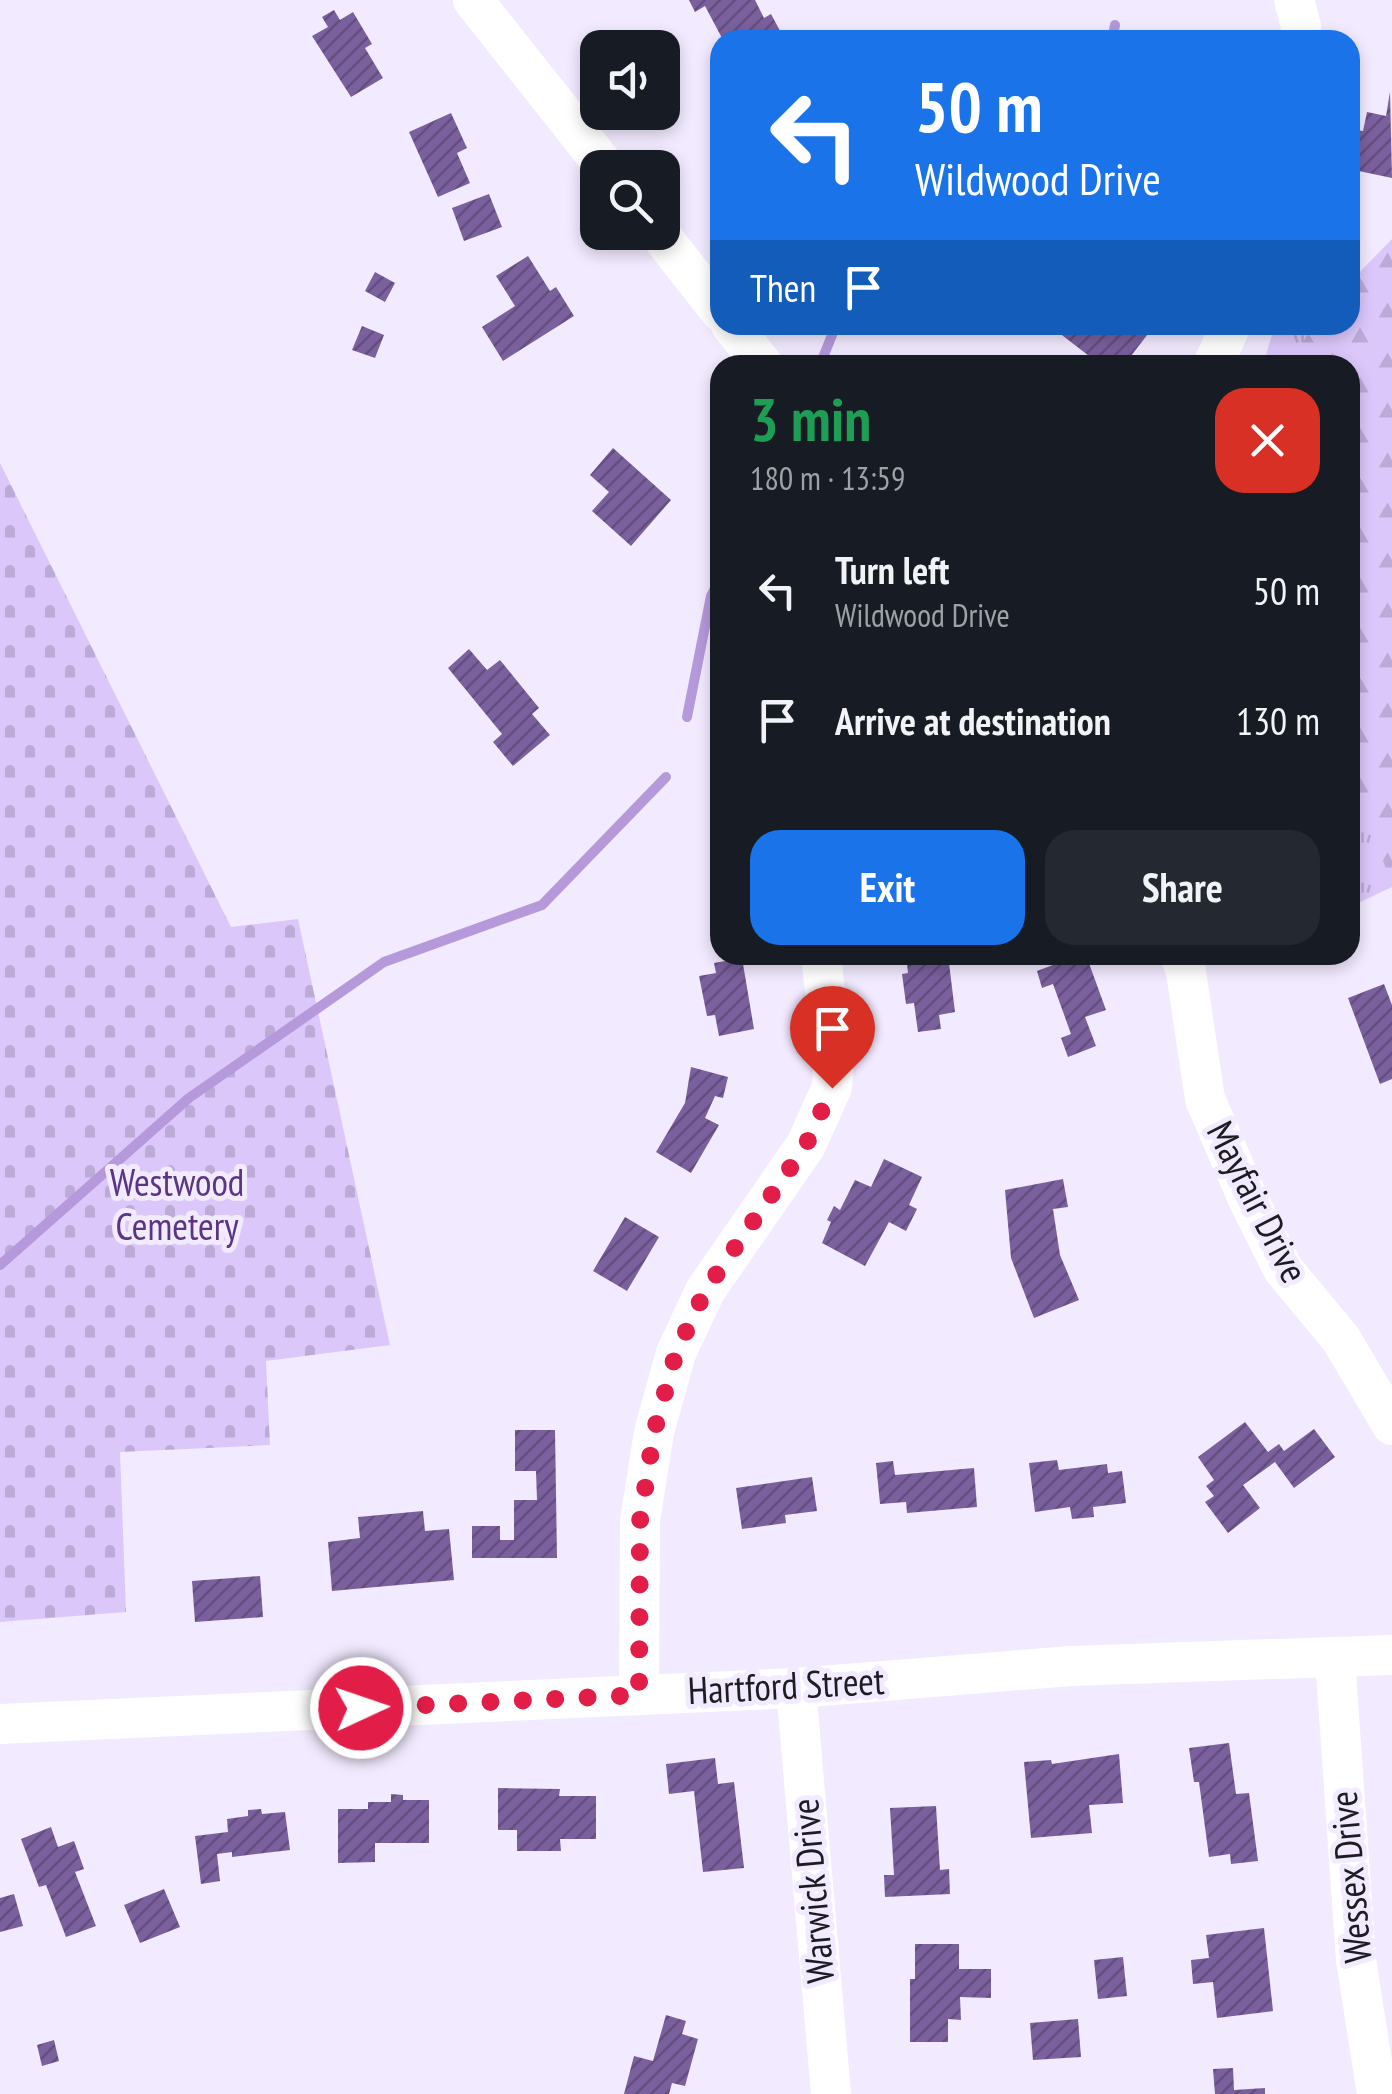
<!DOCTYPE html>
<html lang="en">
<head>
<meta charset="utf-8">
<style>
  body { margin:0; font-family:"PT Sans Narrow",sans-serif; background:#242831; color:#f1f3f6; height:100vh; display:flex; flex-direction:column; font-size:38px; white-space:nowrap }
  * { box-sizing:border-box; margin:0 }
  p { font-size:32px; color:#9ea1a6 }
  .icon { flex:none; width:55px; height:55px; fill:none; stroke:currentColor; stroke-width:2; stroke-linecap:round; stroke-linejoin:round }
  .map { position:relative; flex:1; overflow:hidden }
  .panel { position:absolute; left:710px; top:355px; width:650px; height:610px; display:flex; flex-direction:column; background:#171b24; border-radius:30px; box-shadow:0 5px 15px #0003 }
  .panel>* { flex:none }
  .guide { position:absolute; left:710px; top:30px; width:650px; height:305px; border-radius:30px; box-shadow:0 5px 15px #0003; background:#1a73e8; color:#fff; overflow:hidden }
  .controls { position:absolute; left:580px; top:30px; display:grid; gap:20px }
  .controls a { display:grid; place-items:center; width:100px; height:100px; border-radius:20px; background:#171b24; box-shadow:0 5px 15px #0003; font-size:50px }
  .pin { position:absolute; display:grid; place-items:center; width:85px; height:85px; color:#fff; margin:-102px -42px; border-radius:50% 50% 50% 0; rotate:-45deg; box-shadow:0 0 10px #0007 }
  .pin .icon { rotate:45deg }
  .me { position:absolute; width:110px; margin:-55px; rotate:87deg; stroke-linejoin:round; filter:drop-shadow(0 0 8px #0008) }
  .turn { display:flex; align-items:center; gap:35px; height:210px; padding:0 40px; font-size:45px }
  .turn .icon { width:130px; height:130px; stroke-width:2.5 }
  .turn b { display:block; font-size:70px; line-height:85px }
  .then { display:flex; align-items:center; height:95px; padding:0 40px; background:#0003; gap:20px; font-size:38px }
  .round { display:grid; place-items:center; flex:none; width:105px; height:105px; border-radius:30px; background:#242831 }
  .headline { display:flex; align-items:center; justify-content:space-between; height:170px; padding:0 40px }
  h1 { font-size:60px; font-weight:700; line-height:75px; color:#1e9e55 }
  .primary-button { display:flex; gap:20px; margin-top:auto; padding:20px 40px }
  .primary-button a { flex:1; height:115px; border-radius:30px; background:#1a73e8; color:#fff; font-size:40px; font-weight:700; line-height:115px; text-align:center }
  .primary-button a+a { background:#242831; color:#f1f3f6 }
  ul { padding:0; list-style:none }
  li { display:flex; align-items:center; gap:30px; height:130px; padding:0 40px }
  li div { flex:1 }
  li b { display:block; font-size:38px }
  li em { font-style:normal }
  .map>svg:first-child { display:block }
  .grass { fill:url(#grass-tufts) }
  .forest { fill:url(#forest-firs) }
  .cemetery { fill:url(#cemetery-stones) }
  .lines { fill:none; stroke-linecap:round; stroke-linejoin:round }
  .stream { stroke:#b599db; stroke-width:10 }
  .building { fill:url(#building-hatch) }
  .minor { stroke:#fff; stroke-width:40 }
  .route { stroke:#e11d48; stroke-width:18; stroke-dasharray:0 32.4 }
  .labels { text-anchor:middle; stroke-width:10; stroke-linejoin:round; paint-order:stroke }
  .park-label { font-size:38px; fill:#5a3583; stroke:#f2eaff }
  .street-label { font-size:38px; fill:#1e1c23; stroke:#f2eaff }
</style>
</head>
<body>
<div class="map">
<svg width="1392" height="2094" viewBox="0 0 1392 2094">
  <defs>
    <pattern id="grass-tufts" width="24" height="20" patternUnits="userSpaceOnUse" patternTransform="scale(2.5)"><rect width="24" height="20" fill="#dcc7fb"/><path d="M3 7l-1-3M5 7V3M7 7l1-3M15 17l-1-3M17 17v-4M19 17l1-3" fill="none" stroke="#bcaad7"/></pattern>
    <pattern id="forest-firs" width="22" height="20" patternUnits="userSpaceOnUse" patternTransform="scale(2.5)"><rect width="22" height="20" fill="#dcc7fb"/><path d="M5 1l3.5 6h-7zM16 11l3.5 6h-7z" fill="#bcaad7"/></pattern>
    <pattern id="cemetery-stones" width="16" height="16" patternUnits="userSpaceOnUse" patternTransform="scale(2.5)"><rect width="16" height="16" fill="#dcc7fb"/><path d="M2 7V4a2 2 0 0 1 4 0v3zM10 15v-3a2 2 0 0 1 4 0v3z" fill="#bcaad7"/></pattern>
    <pattern id="building-hatch" width="6" height="6" patternUnits="userSpaceOnUse" patternTransform="scale(2.5)"><rect width="6" height="6" fill="#7b609e"/><path d="M-1 1l2-2M0 6l6-6M5 7l2-2" fill="none" stroke="#644e80"/></pattern>
  </defs>
  <rect width="100%" height="100%" fill="#f2eaff"/>
  <path class="grass" d="M1275 325 1392 326V887L1350 907V365H1263Z"/>
  <path class="forest" d="M1392 239V885L1350 771V365H1288L1314 325H1350V282Z"/>
  <path class="cemetery" d="M0 463 231 927 298 919 390 1345 266 1361 270 1445 120 1452 126 1612 0 1622Z"/>
  <g class="lines">
    <path class="stream" d="M1112 40 1115 25
      M820 365 836 325
      M687 717 711 596 720 579
      M0 1265 189 1098 384 962 542 905 666 777"/>
  </g>
  <path class="building" d="M689 0H755L764 18 771 14 785 40H723L705 6 695 12Z
    M334 10 340 20 353 12 372 44 365 48 383 78 351 97 312 36 328 27 322 17Z
    M1390 92 1392 178 1354 170 1359 147 1353 146 1356 130 1363 131 1367 112 1386 116Z
    M451 113 467 148 457 153 470 183 438 197 409 132Z
    M489 194 502 227 464 241 452 208Z
    M528 256 550 291 556 287 574 316 503 361 482 327 515 306 496 276Z
    M375 272 395 283 385 302 365 291Z
    M1057 325H1089L1102 335 1109 325 1154 326 1124 365H1091L1093 359 1054 329Z
    M362 326 384 335 375 358 352 350Z
    M613 448 671 500 631 546 592 511 609 492 590 475Z
    M469 649 487 670 500 660 539 708 532 714 550 735 513 766 493 742 502 734 448 668Z
    M906 955H948L955 1012 939 1015 941 1029 918 1032 914 1003 906 1004 902 974 908 973Z
    M1063 955H1086L1106 1010 1085 1017 1096 1046 1068 1057 1061 1038 1071 1034 1053 984 1042 988 1037 971 1066 960Z
    M742 958 754 1029 719 1036 715 1015 707 1016 699 976 716 973 714 963Z
    M1384 984 1392 1005V1079L1380 1084 1348 998Z
    M691 1067 728 1077 723 1098 715 1096 705 1118 719 1125 691 1173 656 1152 685 1103Z
    M884 1159 922 1177 909 1205 917 1209 906 1231 889 1222 865 1266 822 1243 831 1222 827 1220 834 1206 840 1210 855 1180 871 1187Z
    M1063 1179 1068 1207 1053 1209 1060 1255 1079 1300 1034 1318 1011 1258 1005 1190Z
    M625 1217 659 1237 627 1291 593 1271Z
    M1245 1422 1268 1452 1279 1444 1284 1451 1314 1429 1335 1457 1294 1488 1275 1462 1243 1485 1260 1508 1228 1533 1205 1502 1214 1496 1206 1486 1214 1480 1198 1457Z
    M515 1430H555L557 1558H472V1526H500V1540H514V1500H537L536 1471H515Z
    M1057 1460 1059 1470 1107 1464 1108 1473 1122 1471 1126 1503 1093 1507 1094 1517 1072 1519 1070 1507 1035 1512 1029 1463Z
    M893 1461 895 1475 974 1468 977 1507 907 1513 906 1502 880 1504 876 1463Z
    M812 1477 817 1511 785 1515 786 1523 742 1529 736 1488Z
    M423 1511 425 1531 449 1529 454 1580 332 1591 328 1542 360 1538 358 1517Z
    M260 1576 263 1617 195 1622 192 1581Z
    M1229 1743 1236 1794 1249 1793 1258 1861 1231 1864 1230 1854 1209 1857 1199 1782H1194L1189 1748Z
    M1119 1754 1123 1803 1089 1805 1092 1833 1031 1838 1024 1762 1051 1760 1052 1764Z
    M715 1758 718 1784 734 1782 744 1868 703 1872 694 1791 669 1794 666 1764Z
    M498 1788 560 1789 559 1796H596V1839H560L561 1851H517V1830H498Z
    M391 1794 403 1795V1800H429V1843H375V1862L338 1863V1809H368V1802H391Z
    M936 1806 940 1870 949 1869 950 1894 885 1897 884 1875H894L890 1808Z
    M261 1809 262 1814 285 1812 290 1850 232 1857V1852L217 1854 220 1881 201 1884 195 1836 228 1832 227 1819 248 1816V1810Z
    M51 1827 58 1847 74 1841 84 1869 75 1872 96 1926 66 1937 46 1885 39 1887 21 1839Z
    M164 1889 180 1927 140 1943 124 1905Z
    M14 1894 23 1926 0 1932V1898Z
    M1264 1928 1273 2011 1217 2018 1213 1982 1193 1984 1191 1960 1209 1958 1206 1935Z
    M915 1944H959V1969H991V1998L960 1997 961 2020 948 2019V2042H910V1979H915Z
    M1123 1957 1127 1996 1098 1999 1094 1960Z
    M666 2015 686 2021 682 2034 698 2039 685 2086 672 2083 669 2094H624L634 2056 653 2061Z
    M1078 2019 1081 2057 1033 2060 1030 2023Z
    M54 2040 59 2061 42 2066 37 2045Z
    M1233 2068 1234 2090 1265 2088V2094H1215L1213 2069Z"/>
  <g class="lines">
    <path class="minor" d="M473 0 606 168
      M1294 0 1301 26 1300 40
      M658 232 720 311
      M731 325 763 365
      M1213 365 1231 325
      M1180 955 1186 972 1205 1099 1248 1199 1283 1269 1341 1339 1392 1425
      M1335 1658 1356 1960 1377 2094
      M796 1688 831 2094
      M639 1695 640 1521 654 1432 676 1353 705 1291 806 1145 832 1087 835 1037 826 1000 821 955
      M0 1724 796 1688 1071 1666 1392 1655"/>
  </g>
  <g class="lines">
    <path class="route" d="M361 1708 639 1695 640 1521 654 1432 676 1353 705 1291 806 1145 832 1088"/>
  </g>
  <g class="labels">
    <g class="park-label">
      <text x="177" y="1196">Westwood<tspan x="177" dy="44">Cemetery</tspan></text>
    </g>
    <g class="street-label">
      <text transform="translate(1257 1202) rotate(63)" y="13">Mayfair Drive</text>
      <text transform="translate(786 1686) rotate(-3)" y="13">Hartford Street</text>
      <text transform="translate(1351 1877) rotate(-95)" y="13">Wessex Drive</text>
      <text transform="translate(813 1891) rotate(-95)" y="13">Warwick Drive</text>
    </g>
  </g>
</svg>
<div class="controls">
<a><svg class="icon" aria-label="sound" viewBox="0 0 24 24"><path d="M4 9h4l5-4v14l-5-4H4zM17 9q2 3 0 6"/></svg></a>
<a><svg class="icon" aria-label="search" viewBox="0 0 24 24"><circle cx="10" cy="10" r="6"/><path d="M15 15l6 6"/></svg></a>
</div>
<div class="pin" style="left:832px;top:1088px;background:#d93025"><svg class="icon" aria-label="arrive" viewBox="0 0 24 24"><path d="M6 21V4h12l-3 4 3 4H6"/></svg></div>
<svg class="me" style="left:361px;top:1708px" viewBox="-20 -20 40 40"><circle r="17" fill="#e11d48" stroke="#fff" stroke-width="3"/><path d="M0-11L8 9 0 5-8 9z" fill="#fff"/></svg>
<div class="guide">
<div class="turn"><svg class="icon" aria-label="left" viewBox="0 0 24 24"><path d="M17 20v-9H6M10 6l-5 5 5 5"/></svg><div><b>50 m</b>Wildwood Drive</div></div>
<div class="then">Then<svg class="icon" aria-label="arrive" viewBox="0 0 24 24"><path d="M6 21V4h12l-3 4 3 4H6"/></svg></div>
</div>
<section class="panel">
<div class="headline"><div><h1>3 min</h1><p>180 m · 13:59</p></div><a class="round" style="background:#d93025;color:#fff"><svg class="icon" aria-label="close" viewBox="0 0 24 24"><path d="M6 6l12 12M18 6L6 18"/></svg></a></div>
<ul>
<li><svg class="icon" aria-label="left" viewBox="0 0 24 24"><path d="M17 20v-9H6M10 6l-5 5 5 5"/></svg><div><b>Turn left</b><p>Wildwood Drive</p></div><em>50 m</em></li>
<li><svg class="icon" aria-label="arrive" viewBox="0 0 24 24"><path d="M6 21V4h12l-3 4 3 4H6"/></svg><div><b>Arrive at destination</b></div><em>130 m</em></li>
</ul>
<div class="primary-button"><a>Exit</a><a>Share</a></div>
</section>
</div>
</body>
</html>
